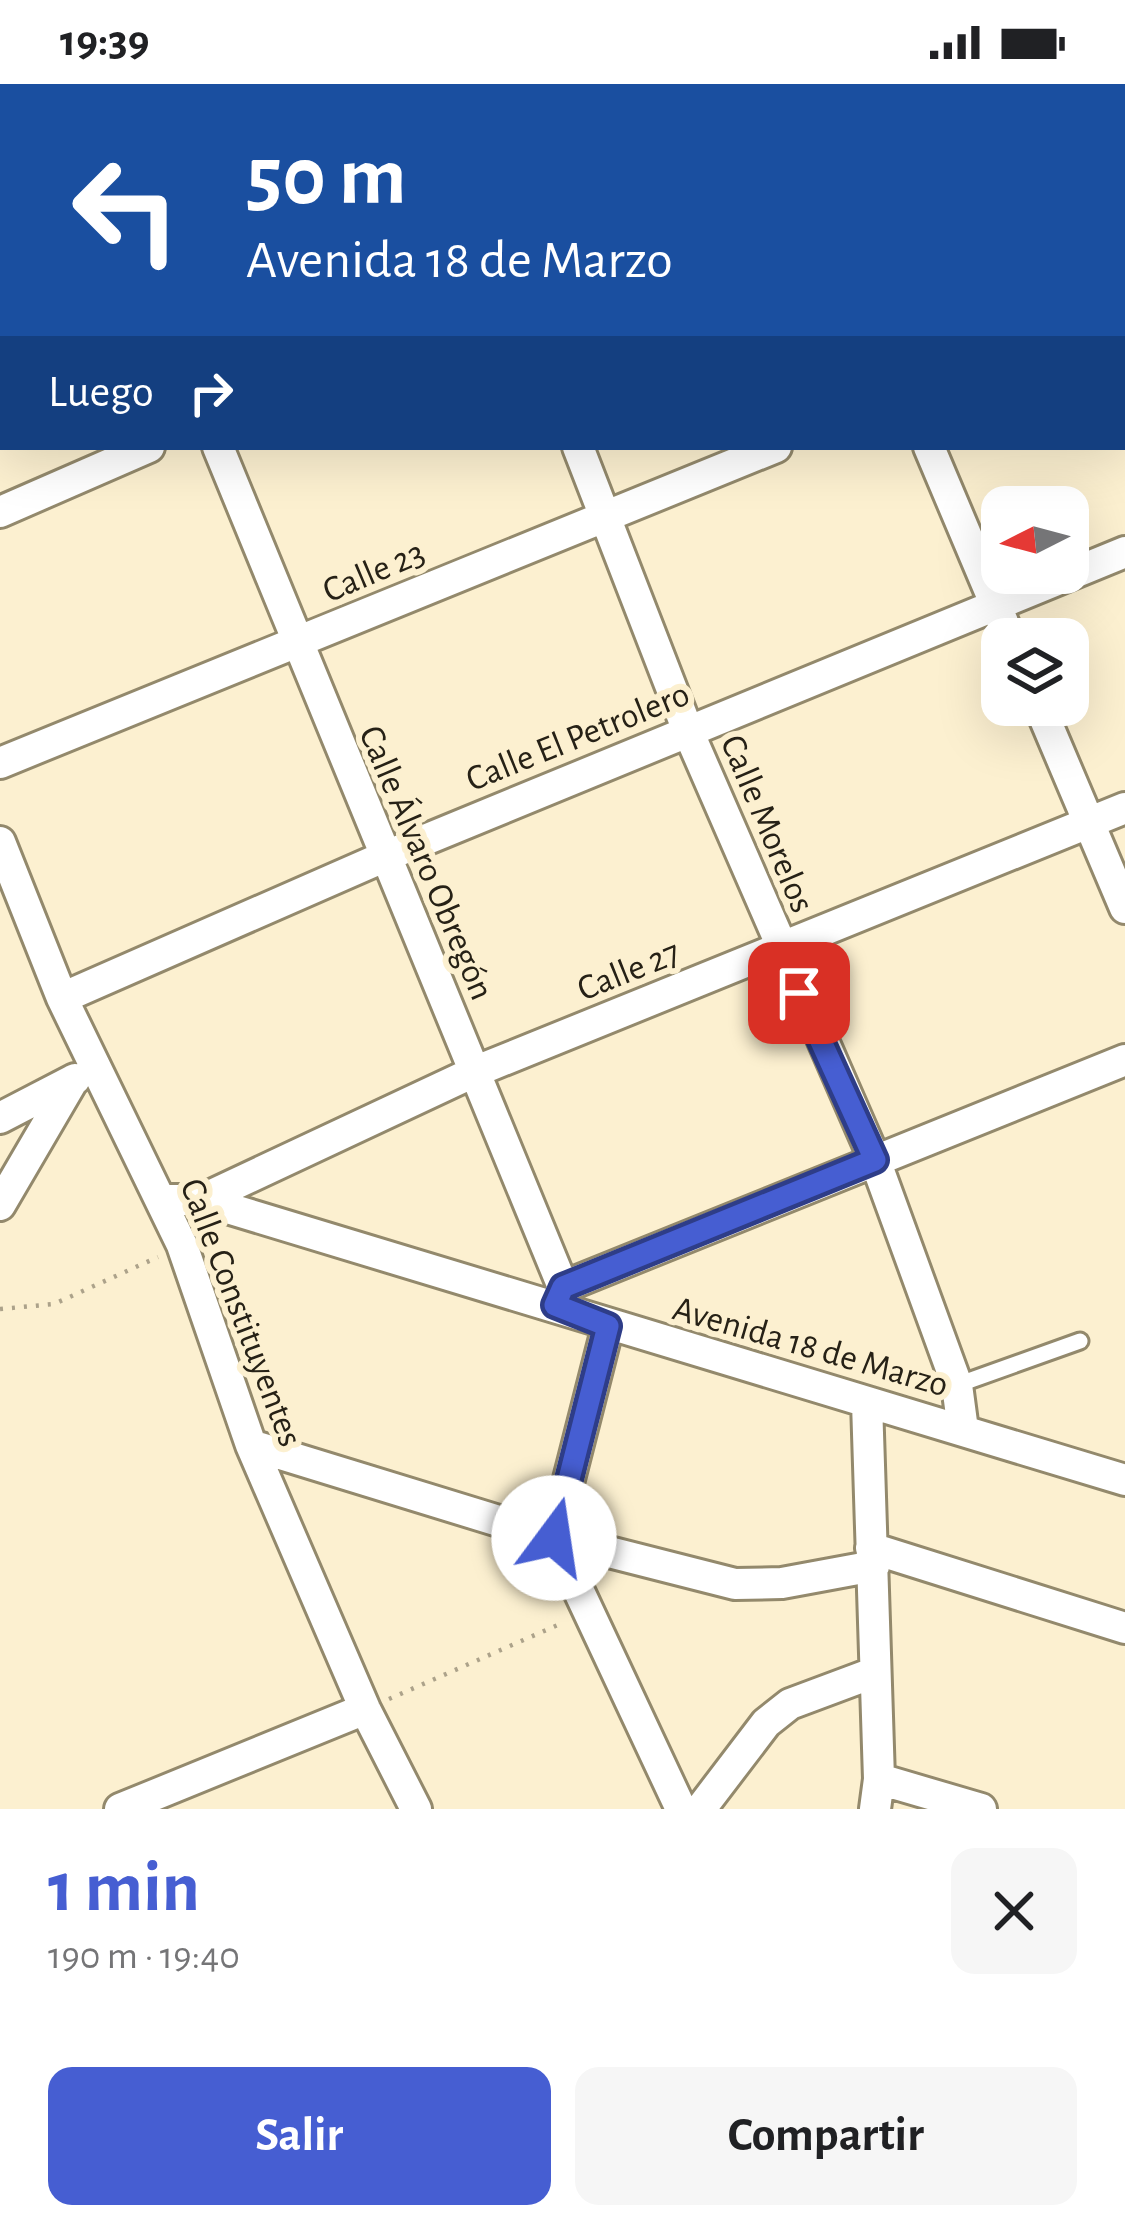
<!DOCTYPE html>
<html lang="es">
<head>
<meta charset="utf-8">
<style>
  body { margin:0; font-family:"Alegreya Sans",sans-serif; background:#f6f6f6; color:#202124; height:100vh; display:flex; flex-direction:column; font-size:45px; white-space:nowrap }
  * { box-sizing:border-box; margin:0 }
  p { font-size:39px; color:#757577 }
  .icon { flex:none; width:66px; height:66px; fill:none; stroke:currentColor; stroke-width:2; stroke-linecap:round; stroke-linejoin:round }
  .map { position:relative; height:1725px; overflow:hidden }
  .details { display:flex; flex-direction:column; background:#fff; flex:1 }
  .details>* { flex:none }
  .guide { position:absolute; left:0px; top:0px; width:1125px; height:366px; box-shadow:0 12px 48px #0002; background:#1a4fa0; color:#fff; overflow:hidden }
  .needle { width:78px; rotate:264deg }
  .buttons { position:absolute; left:981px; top:402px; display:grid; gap:24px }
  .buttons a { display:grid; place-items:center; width:108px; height:108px; border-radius:24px; background:#fff; box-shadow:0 12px 48px #0002; font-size:60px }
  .pin { position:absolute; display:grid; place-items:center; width:102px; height:102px; color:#fff; margin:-51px; border-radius:24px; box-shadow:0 6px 18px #0006 }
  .me { position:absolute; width:132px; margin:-66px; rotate:14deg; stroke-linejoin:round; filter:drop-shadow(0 0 9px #0008) }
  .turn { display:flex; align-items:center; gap:42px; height:252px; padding:0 48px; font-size:54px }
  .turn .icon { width:156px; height:156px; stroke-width:2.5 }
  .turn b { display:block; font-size:84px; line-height:102px }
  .then { display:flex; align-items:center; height:114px; padding:0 48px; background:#0003; gap:24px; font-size:45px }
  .round { display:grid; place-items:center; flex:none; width:126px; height:126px; border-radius:24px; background:#f6f6f6 }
  .headline { display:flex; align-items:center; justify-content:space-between; height:204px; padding:0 48px }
  h1 { font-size:72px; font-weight:700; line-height:90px; color:#465ed2 }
  .action { display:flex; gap:24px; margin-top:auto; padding:24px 48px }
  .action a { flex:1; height:138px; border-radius:24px; background:#465ed2; color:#fff; font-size:48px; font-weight:700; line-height:138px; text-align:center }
  .action a+a { background:#f6f6f6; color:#202124 }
  .status { display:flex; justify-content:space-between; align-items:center; height:84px; padding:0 60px; background:#fff; direction:ltr }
  .status svg { height:33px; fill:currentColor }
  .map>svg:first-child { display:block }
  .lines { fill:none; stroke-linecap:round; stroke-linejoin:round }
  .lane-casing { stroke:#93896c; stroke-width:21 }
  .street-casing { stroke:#93896c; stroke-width:36 }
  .path { stroke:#aca28a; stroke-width:4.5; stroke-dasharray:3 9; stroke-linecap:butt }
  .lane { stroke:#fff; stroke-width:15 }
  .street { stroke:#fff; stroke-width:30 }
  .route-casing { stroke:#2e3d88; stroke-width:30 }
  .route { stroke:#465ed2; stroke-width:21 }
  .labels { text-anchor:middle; stroke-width:12; stroke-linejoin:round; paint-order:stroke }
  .street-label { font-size:36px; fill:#262116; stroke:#fcf0d0 }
</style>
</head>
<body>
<div class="status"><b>19:39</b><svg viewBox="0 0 49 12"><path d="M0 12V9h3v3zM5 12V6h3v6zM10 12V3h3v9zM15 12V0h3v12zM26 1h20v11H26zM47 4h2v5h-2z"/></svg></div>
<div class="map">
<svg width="1125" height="1725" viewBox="0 0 1125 1725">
  <rect width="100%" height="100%" fill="#fcf0d0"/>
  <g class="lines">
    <defs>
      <path id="lane" d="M957 1301 1080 1257"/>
      <path id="street" d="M55 0 56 3
        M782 0 783 3
        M1023 3 1030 0
        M0 178 3 176
        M1122 221 1125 219
        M218 363 563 1203 555 1221
        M578 363 688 647 875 1076 957 1301 963 1346
        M929 363 1010 555
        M0 428 149 363
        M1039 621 1125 824
        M0 679 776 363
        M0 758 62 914 182 1161 251 1361 365 1625 416 1725
        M62 914 386 772 1125 468
        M0 1034 75 995
        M162 1116H201L474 988 1125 724
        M201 1116 1125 1396
        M0 1121 73 996
        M563 1203 1125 976
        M608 1242 554 1454 681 1725
        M867 1318 879 1695 875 1725
        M251 1361 554 1454 735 1500 782 1499 874 1482
        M871 1464 1125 1544
        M879 1695 981 1725
        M702 1723 766 1639 790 1620 873 1589
        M120 1725 365 1625"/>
    </defs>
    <use href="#lane" class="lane-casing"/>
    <use href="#street" class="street-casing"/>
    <path class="path" d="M0 1225 54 1220 158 1173
      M389 1615 560 1540"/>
    <use href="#lane" class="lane"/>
    <use href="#street" class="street"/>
  </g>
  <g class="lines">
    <defs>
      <path id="route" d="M554 1454 608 1242 555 1221 563 1203 875 1076 799 909"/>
    </defs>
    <use href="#route" class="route-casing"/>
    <use href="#route" class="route"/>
  </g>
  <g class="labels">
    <g class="street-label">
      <text transform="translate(373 486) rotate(-23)" y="13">Calle 23</text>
      <text transform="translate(577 651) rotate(-22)" y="13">Calle El Petrolero</text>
      <text transform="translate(769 739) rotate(67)" y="13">Calle Morelos</text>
      <text transform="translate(428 778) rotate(67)" y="13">Calle Álvaro Obregón</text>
      <text transform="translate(628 885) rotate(-22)" y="13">Calle 27</text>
      <text transform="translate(243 1228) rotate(69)" y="13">Calle Constituyentes</text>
      <text transform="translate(811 1261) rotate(16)" y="13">Avenida 18 de Marzo</text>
    </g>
  </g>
</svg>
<div class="buttons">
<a><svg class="needle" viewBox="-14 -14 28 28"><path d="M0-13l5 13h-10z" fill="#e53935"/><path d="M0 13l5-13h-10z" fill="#757577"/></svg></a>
<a><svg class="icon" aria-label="layers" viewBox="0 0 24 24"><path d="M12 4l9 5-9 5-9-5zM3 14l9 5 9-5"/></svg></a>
</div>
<div class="pin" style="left:799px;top:909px;background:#d93025"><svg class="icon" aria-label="arrive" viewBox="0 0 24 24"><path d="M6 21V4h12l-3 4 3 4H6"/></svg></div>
<svg class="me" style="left:554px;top:1454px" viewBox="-20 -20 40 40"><circle r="19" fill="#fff"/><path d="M0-13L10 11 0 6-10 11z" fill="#465ed2"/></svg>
<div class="guide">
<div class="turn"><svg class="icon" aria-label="left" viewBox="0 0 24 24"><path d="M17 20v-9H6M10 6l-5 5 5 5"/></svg><div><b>50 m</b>Avenida 18 de Marzo</div></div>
<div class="then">Luego<svg class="icon" aria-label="right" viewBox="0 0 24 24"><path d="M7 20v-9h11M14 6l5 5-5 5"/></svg></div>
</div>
</div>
<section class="details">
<div class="headline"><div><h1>1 min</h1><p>190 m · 19:40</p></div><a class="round"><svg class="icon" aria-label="close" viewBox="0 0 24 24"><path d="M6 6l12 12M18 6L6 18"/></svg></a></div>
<div class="action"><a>Salir</a><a>Compartir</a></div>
</section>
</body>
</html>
